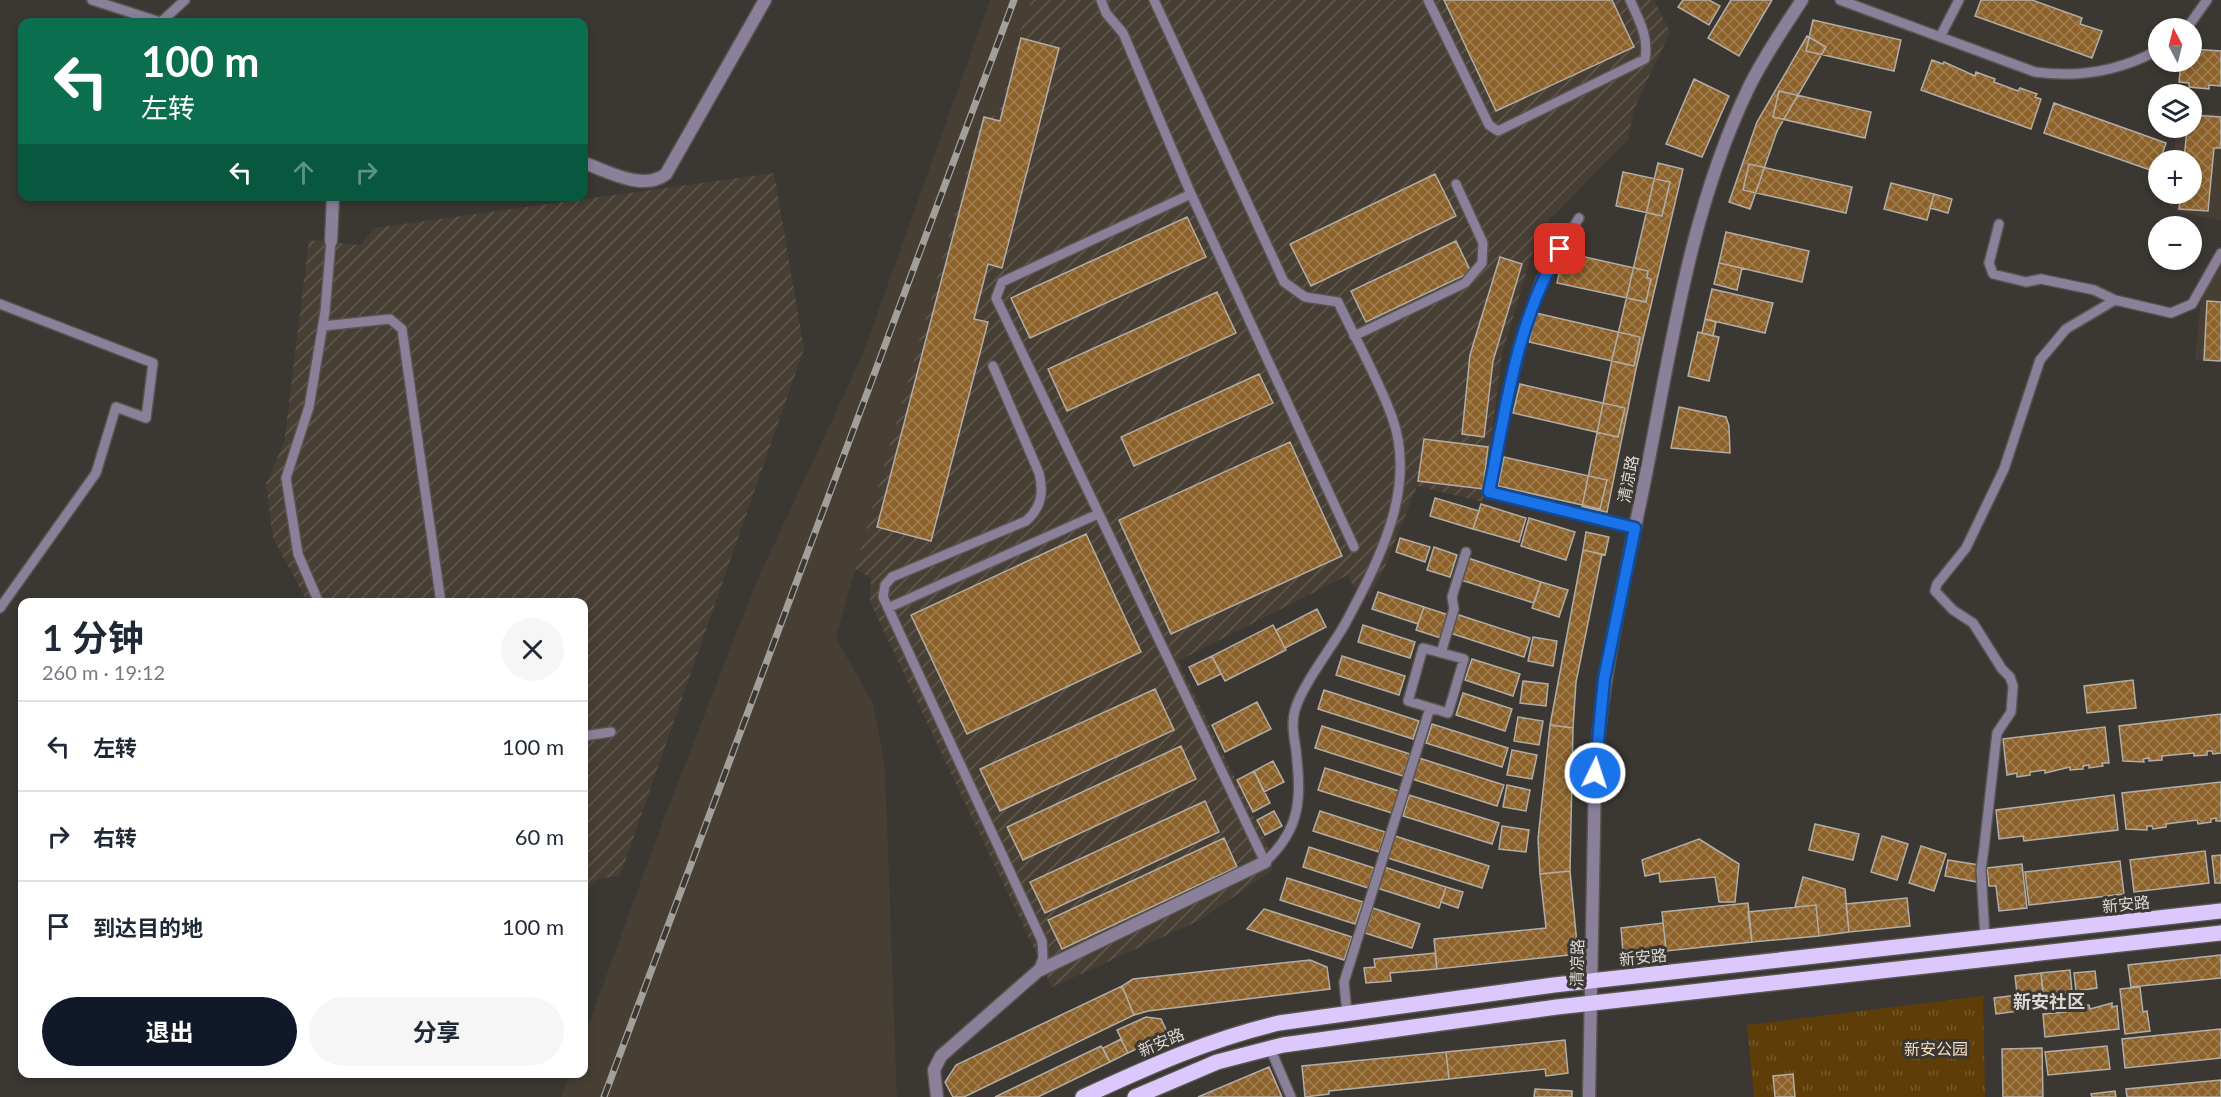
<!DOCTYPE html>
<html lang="zh">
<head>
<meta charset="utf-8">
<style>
  body { margin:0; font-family:Lato,"Noto Sans SC",sans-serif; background:#f6f6f7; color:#1f2937; height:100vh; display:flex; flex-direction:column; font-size:22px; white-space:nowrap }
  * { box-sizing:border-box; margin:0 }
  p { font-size:20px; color:#747a83 }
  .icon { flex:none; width:33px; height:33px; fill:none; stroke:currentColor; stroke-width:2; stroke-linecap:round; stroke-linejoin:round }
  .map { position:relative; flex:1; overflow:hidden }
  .panel { position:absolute; left:18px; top:598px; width:570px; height:480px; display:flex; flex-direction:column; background:#fff; border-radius:12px; box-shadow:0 3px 9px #0003 }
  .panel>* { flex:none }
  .banner { position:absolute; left:18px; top:18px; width:570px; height:183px; border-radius:12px; box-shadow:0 3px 9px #0003; background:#0b6e4f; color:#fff; overflow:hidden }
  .needle { width:39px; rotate:353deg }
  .buttons { position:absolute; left:2148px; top:18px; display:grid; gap:12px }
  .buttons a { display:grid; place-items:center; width:54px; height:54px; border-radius:50%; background:#fff; box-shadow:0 3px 9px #0003; font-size:30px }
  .pin { position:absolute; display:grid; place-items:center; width:51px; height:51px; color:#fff; margin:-26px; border-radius:12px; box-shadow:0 3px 9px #0006 }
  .me { position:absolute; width:66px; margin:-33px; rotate:4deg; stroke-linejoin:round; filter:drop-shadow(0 0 4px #0008) }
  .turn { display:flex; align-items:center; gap:21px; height:126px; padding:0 24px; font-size:27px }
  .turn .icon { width:78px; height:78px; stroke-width:2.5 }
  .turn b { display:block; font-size:42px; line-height:51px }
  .lanes { display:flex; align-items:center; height:57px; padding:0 24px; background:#0003; justify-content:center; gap:30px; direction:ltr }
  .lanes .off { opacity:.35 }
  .round { display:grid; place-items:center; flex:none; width:63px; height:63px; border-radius:32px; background:#f6f6f7 }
  .head { display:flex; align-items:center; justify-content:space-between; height:102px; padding:0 24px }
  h1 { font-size:36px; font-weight:700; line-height:45px }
  .primary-button { display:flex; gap:12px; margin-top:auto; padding:12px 24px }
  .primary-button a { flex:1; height:69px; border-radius:36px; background:#111827; color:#fff; font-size:24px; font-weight:700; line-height:69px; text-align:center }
  .primary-button a+a { background:#f6f6f7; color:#1f2937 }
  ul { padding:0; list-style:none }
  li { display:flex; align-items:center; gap:18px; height:90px; padding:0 24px; border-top:2px solid #e0e1e3 }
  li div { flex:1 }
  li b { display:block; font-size:22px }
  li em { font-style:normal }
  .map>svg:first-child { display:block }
  .built { fill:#473e34 }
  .industrial { fill:url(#industrial-furrows) }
  .park { fill:url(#park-tufts) }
  .building { fill:url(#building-cross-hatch); stroke:#b2ada6; stroke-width:1.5 }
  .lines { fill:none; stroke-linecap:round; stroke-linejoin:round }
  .service-casing { stroke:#58544f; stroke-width:12 }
  .minor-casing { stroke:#58544f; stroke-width:15 }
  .tertiary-casing { stroke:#58544f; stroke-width:15 }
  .primary-casing { stroke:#58544f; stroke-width:18 }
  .service { stroke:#8b809a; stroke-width:9 }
  .minor { stroke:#8b809a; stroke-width:12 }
  .tertiary { stroke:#8b809a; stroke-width:12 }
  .primary { stroke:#ddc8fe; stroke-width:15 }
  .rail-casing { stroke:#a3a09c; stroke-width:7 }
  .rail { stroke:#3b3732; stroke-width:4.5; stroke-dasharray:14; stroke-linecap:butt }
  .route-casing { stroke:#114b97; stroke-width:15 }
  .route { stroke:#1a73e8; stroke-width:10 }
  .labels { text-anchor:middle; stroke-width:6; stroke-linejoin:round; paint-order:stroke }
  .street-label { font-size:16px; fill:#dbd8d5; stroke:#3b3732 }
  .park-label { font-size:16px; fill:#f8dec1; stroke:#3b3732 }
  .neighbourhood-label { font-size:18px; font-weight:bold; fill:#dbd8d5; stroke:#3b3732 }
</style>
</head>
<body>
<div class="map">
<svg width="2221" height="1097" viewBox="0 0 2221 1097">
  <defs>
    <pattern id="industrial-furrows" width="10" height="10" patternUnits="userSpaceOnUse" patternTransform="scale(1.5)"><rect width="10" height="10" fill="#473e34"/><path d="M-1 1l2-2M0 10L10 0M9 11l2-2" fill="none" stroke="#615950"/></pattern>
    <pattern id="park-tufts" width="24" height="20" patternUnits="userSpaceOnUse" patternTransform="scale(1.5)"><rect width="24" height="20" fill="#5f3d09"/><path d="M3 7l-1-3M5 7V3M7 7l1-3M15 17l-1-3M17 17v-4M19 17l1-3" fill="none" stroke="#75582c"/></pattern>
    <pattern id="building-cross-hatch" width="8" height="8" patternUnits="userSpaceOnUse" patternTransform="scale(1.5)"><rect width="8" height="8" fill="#8c622a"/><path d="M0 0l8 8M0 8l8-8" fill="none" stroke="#a17f52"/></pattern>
  </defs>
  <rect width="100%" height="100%" fill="#3b3732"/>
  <path class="built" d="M990 0H1032L1022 25 998 116 983 114 836 638 873 703 885 767 897 1097H561L570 1074H584V1037L663 821 755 585 862 356Z
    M2192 112 2221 114V221L2177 211 2168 202 2169 194H2192V160H2173L2177 128H2192Z
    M2221 264V362L2195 360 2201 298Z"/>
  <path class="industrial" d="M1032 0H1654L1670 32 1634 109 1628 140 1539 230 1502 354 1483 502 1417 486 1382 574 1369 596 1354 588 1348 575 1178 661 1267 844 1273 870 1198 921 1052 987 870 602 871 578 855 569 983 114 998 116 1022 25Z
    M774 173 804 349 620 876 597 879 584 894V603H308L273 538 266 483 284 443 309 240 361 245 374 228Z"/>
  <path class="park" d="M1983 996 1985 1097H1754L1747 1025Z"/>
  <path class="building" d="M1444 0H1612L1634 47 1496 111Z
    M1683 0H1709L1720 6 1709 25 1678 7Z
    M1731 0H1772L1739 56 1708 38Z
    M1981 0H2032L2082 18 2080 24 2102 31 2092 58 1975 16Z
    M1813 20 1901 40 1894 71 1806 51Z
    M1807 36 1826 47 1777 131 1750 209 1729 202 1757 122Z
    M1021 38 1059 48 1002 268 988 264 974 319 988 322 931 541 877 527 984 117 1000 121Z
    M2192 49 2221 51V86L2209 85V89L2189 87V83L2179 82 2181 62H2192Z
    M1932 60 1943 64 1944 62 1975 76 1976 72 1995 79 1994 82 2018 91 2020 88 2037 94 2035 97 2041 99 2031 129 1921 90Z
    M1694 79 1729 96 1702 157 1666 144Z
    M1779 91 1871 112 1865 138 1773 117Z
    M2054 103 2166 143 2156 172 2044 133Z
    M2192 115 2221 117V148H2214L2208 211 2179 209 2181 194H2192V160H2184L2187 128H2192Z
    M1658 163 1683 169 1636 369 1607 512 1582 507 1611 364Z
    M1749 164 1852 187 1846 213 1743 190Z
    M1623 172 1670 182 1662 216 1616 206Z
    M1435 174 1456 216 1311 286 1290 244Z
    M1891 183 1934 194 1927 220 1884 209Z
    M1934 194 1952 199 1948 213 1930 208Z
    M1187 217 1206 257 1030 338 1011 298Z
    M1726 232 1809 251 1802 282 1719 263Z
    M1456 241 1471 272 1366 322 1351 291Z
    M1567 253 1648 271 1647 278 1651 279 1646 302 1557 283 1562 260 1565 261Z
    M1500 257 1522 264 1493 361 1484 437 1462 434 1470 355Z
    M1719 263 1742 268 1737 290 1714 284Z
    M1712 289 1773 303 1765 333 1705 319Z
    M1217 292 1236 333 1067 411 1048 369Z
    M2207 301 2221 302V361L2204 360Z
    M1536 313 1640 337 1634 366 1529 342Z
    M1705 319 1716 322 1713 336 1702 333Z
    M1698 332 1719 337 1709 381 1688 376Z
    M1259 374 1273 403 1134 466 1121 437Z
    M1520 384 1625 408 1618 437 1513 413Z
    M1679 407 1726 417 1729 426 1730 453 1671 448Z
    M1424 439 1488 447 1483 489 1418 481Z
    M1290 442 1342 556 1171 634 1119 520Z
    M1504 457 1607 480 1600 509 1498 486Z
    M1435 498 1479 511 1473 529 1430 516Z
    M1481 504 1526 518 1519 542 1473 529Z
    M1529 518 1575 532 1566 560 1521 546Z
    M1586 532 1609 537 1605 555 1583 550Z
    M1086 534 1141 652 967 734 911 615Z
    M1400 538 1430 547 1425 562 1396 552Z
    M1434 547 1457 555 1450 577 1427 570Z
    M1583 550 1602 554 1576 682 1573 728 1550 725Z
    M1468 558 1541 582 1534 603 1461 580Z
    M1541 582 1568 590 1559 617 1532 608Z
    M1378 592 1424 607 1418 624 1372 609Z
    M1424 607 1449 615 1441 638 1416 630Z
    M1317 609 1326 627 1285 648 1276 630Z
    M1456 614 1530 638 1524 657 1450 633Z
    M1273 625 1286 650 1225 681 1212 656Z
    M1363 625 1415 642 1410 658 1358 642Z
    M1533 637 1557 641 1553 666 1528 661Z
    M1212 656 1221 674 1198 685 1189 667Z
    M1342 656 1405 676 1399 695 1336 675Z
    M1472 659 1520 674 1513 696 1465 680Z
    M2133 680 2136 708 2087 713 2084 686Z
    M1523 681 1548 684 1546 706 1520 703Z
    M1155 689 1174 730 1000 811 980 769Z
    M1324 690 1419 721 1413 739 1318 709Z
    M1463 693 1512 709 1505 731 1456 715Z
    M1257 702 1271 729 1225 752 1212 725Z
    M2221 714V753L2213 754 2212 751H2207V755L2194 756V753L2162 756V760L2149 761V758L2143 759 2144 762 2123 761 2119 726Z
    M1518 717 1543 721 1539 745 1514 741Z
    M1432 724 1508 748 1502 767 1426 743Z
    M1550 725 1573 728 1570 871 1540 874 1538 839Z
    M1322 726 1410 754 1403 776 1315 748Z
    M2105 727 2109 763H2102L2103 766 2089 768V765L2083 766V769L2070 770V767L2045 773V770L2030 772V775L2017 777V773L2007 775 2003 739Z
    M1181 746 1196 779 1023 860 1007 827Z
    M1512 750 1537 755 1532 779 1507 775Z
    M1419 758 1504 785 1497 806 1412 779Z
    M1273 761 1284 782 1264 792 1254 771Z
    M1325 768 1399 791 1392 813 1318 790Z
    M1254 771 1270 803 1253 812 1237 780Z
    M2221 782V821H2216V818L2211 819V822L2198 824 2197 820 2166 824V827L2153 829 2152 826H2147V830L2126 829 2122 793Z
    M1507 785 1530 790 1526 811 1503 807Z
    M1409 795 1499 823 1492 844 1403 816Z
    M2114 795 2118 830 2024 841 2023 836 1999 839 1996 810Z
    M1205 801 1219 832 1045 913 1030 882Z
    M1274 811 1282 826 1265 835 1257 820Z
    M1320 811 1385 832 1379 852 1313 831Z
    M1815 824 1859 834 1853 860 1809 850Z
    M1502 826 1529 830 1526 852 1499 849Z
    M1395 836 1489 866 1482 888 1388 858Z
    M1882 836 1908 844 1897 880 1871 872Z
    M1224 838 1237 867 1062 949 1048 920Z
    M1699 839 1739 864 1735 902H1719L1715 877 1660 882 1659 873 1645 876 1642 860Z
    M1921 846 1946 854 1934 891 1909 883Z
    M1309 847 1374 868 1368 888 1303 867Z
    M2205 851 2209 883 2134 892 2130 860Z
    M2221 855V883H2215L2212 856Z
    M1948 860 1979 865 1977 882 1945 876Z
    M2120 861 2124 894 2029 905 2025 872Z
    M2022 864 2027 908 1999 911 1996 886H1989L1987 868Z
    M1384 867 1446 887 1439 908 1377 888Z
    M1570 871 1578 954 1437 969 1434 939 1546 928 1540 874Z
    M1803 877 1845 889 1849 932 1819 936 1816 905 1795 907Z
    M1287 878 1363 902 1355 924 1280 900Z
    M1446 887 1463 892 1458 908 1441 902Z
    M1907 898 1910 926 1849 932 1846 904Z
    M1748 903 1752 942 1666 951 1662 912Z
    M1816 905 1819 936 1752 942 1748 912Z
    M1373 908 1420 924 1412 948 1365 933Z
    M1264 909 1352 937 1344 960 1247 929Z
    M1663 923 1666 949 1623 953 1621 928Z
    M1435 953 1437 969 1390 973 1391 981 1366 983 1364 968 1375 967 1374 959Z
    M2221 955V978L2131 987 2128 965Z
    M1310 960 1327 967 1330 989 1148 1011 1134 1015 1122 986 1133 979Z
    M2070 970 2072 992 2043 995 2041 973Z
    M2095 971 2097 988 2076 991 2074 973Z
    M2041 973 2045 1008 2019 1011 2015 976Z
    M1122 986 1134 1015 964 1097H953L945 1082 956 1065Z
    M2140 987 2143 1012 2147 1011 2150 1031 2125 1034 2120 989Z
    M2017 995 2019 1011 1996 1014 1994 998Z
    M2112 1003V1007L2117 1006 2119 1029 2045 1037 2043 1014 2066 1012V1008L2089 1005 2090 1009Z
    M1146 1017 1161 1019 1168 1034 1128 1053 1117 1030Z
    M2221 1029V1058L2125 1068 2122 1039Z
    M1121 1039 1128 1053 1110 1062 1103 1048Z
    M1565 1040 1568 1073 1546 1076 1545 1069 1449 1079 1446 1052Z
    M1101 1046 1110 1062 1038 1097H995Z
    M2107 1046 2110 1069 2048 1075 2045 1052Z
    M2042 1048 2043 1097H2003L2002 1049Z
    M1446 1052 1449 1079 1329 1091V1094L1305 1097 1302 1066Z
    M1269 1067 1282 1097H1198Z
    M1793 1074 1795 1097H1775L1773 1076Z
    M2221 1080V1097H2127L2126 1089Z
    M1535 1089 1572 1091V1097H1534Z
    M2115 1091 2116 1097H2092L2091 1094Z"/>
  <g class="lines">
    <defs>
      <path id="service" d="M92 0 160 22
        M1101 0 1106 13 1123 33 1191 194 1354 547
        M1154 0 1284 282 1305 297 1338 302C1356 340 1378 378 1392 417 1418 488 1378 562 1345 624 1332 647 1301 687 1295 710 1291 723 1294 737 1296 750 1301 797 1302 828 1265 862L996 298 1002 282 1191 194
        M1428 0 1489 125 1498 131 1645 59C1649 37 1639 20 1630 0
        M1840 0 2035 72C2079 78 2120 71 2158 50
        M161 22 185 0
        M2187 28 2207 0
        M1940 37 1959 0
        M1579 218 1541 280 1519 344 1489 492 1635 527
        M1999 224 1989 263 1993 274 2026 282 2041 279 2094 290 2115 300 2171 313 2192 304 2221 253
        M0 304 153 363 146 418 116 407 96 473 0 608
        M323 326 390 319 402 329 441 603
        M1354 336 1465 283 1482 263 1483 243 1456 184
        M993 366 1039 473C1044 493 1041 508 1026 521L892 577 885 585 883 597 1042 941 1043 958 1038 971
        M319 603 298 554 286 478 309 407 325 312 331 241
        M888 608 1098 514
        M1423 648 1464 659 1448 713 1408 701Z
        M1441 653 1454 609 1452 597 1466 552
        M584 736 611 732
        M1985 937 1981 870 1984 848 1997 733 2011 712 2013 686 2010 677 2002 669 1973 623 1953 610 1935 591 1937 584 1966 548 2004 469 2040 360 2066 329 2115 300
        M1347 1014 1344 982 1430 708
        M1270 1048 1291 1097"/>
      <path id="minor" d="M584 163C608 171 643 192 666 174L765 0
        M331 241 333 196
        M937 1097 934 1070 941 1056 1038 971 1265 862"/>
      <path id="tertiary" d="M1589 1097 1595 773C1602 672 1626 574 1646 474 1672 344 1690 210 1748 89 1763 58 1783 29 1802 0"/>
      <path id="primary" d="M1083 1097C1148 1067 1210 1039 1279 1023L1554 985 2221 911
        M1135 1097 1217 1062 1283 1045 1557 1007 2221 933"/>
    </defs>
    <use href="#service" class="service-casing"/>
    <use href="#minor" class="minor-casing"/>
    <use href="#tertiary" class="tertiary-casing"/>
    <use href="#primary" class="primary-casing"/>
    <use href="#service" class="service"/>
    <use href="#minor" class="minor"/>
    <use href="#tertiary" class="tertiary"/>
    <use href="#primary" class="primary"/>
    <defs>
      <path id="rail" d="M604 1097 1014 0"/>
    </defs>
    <use href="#rail" class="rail-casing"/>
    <use href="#rail" class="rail"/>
  </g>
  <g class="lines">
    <defs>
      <path id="route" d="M1560 249C1516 322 1506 409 1489 492L1635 528 1604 679 1595 773"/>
    </defs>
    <use href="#route" class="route-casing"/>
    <use href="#route" class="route"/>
  </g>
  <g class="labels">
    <g class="street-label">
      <text transform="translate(1628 479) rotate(-79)" y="6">清凉路</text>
      <text transform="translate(2126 904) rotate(-6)" y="6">新安路</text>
      <text transform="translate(1643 957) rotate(-6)" y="6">新安路</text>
      <text transform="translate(1577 963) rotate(-89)" y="6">清凉路</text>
      <text transform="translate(1161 1042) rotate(-23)" y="6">新安路</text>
    </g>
    <g class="park-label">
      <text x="1936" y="1055">新安公园</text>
    </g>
    <g class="neighbourhood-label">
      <text x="2049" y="1008">新安社区</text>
    </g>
  </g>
</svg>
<div class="buttons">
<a><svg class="needle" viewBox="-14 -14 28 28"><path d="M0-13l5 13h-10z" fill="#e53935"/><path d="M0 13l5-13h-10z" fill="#747a83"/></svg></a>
<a><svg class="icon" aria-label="layers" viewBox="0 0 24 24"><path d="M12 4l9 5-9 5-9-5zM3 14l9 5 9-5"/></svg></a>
<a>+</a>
<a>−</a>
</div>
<div class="pin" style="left:1560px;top:249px;background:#d93025"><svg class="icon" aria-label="arrive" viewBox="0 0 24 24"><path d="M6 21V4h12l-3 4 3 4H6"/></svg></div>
<svg class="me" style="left:1595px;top:773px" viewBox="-20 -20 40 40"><circle r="17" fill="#1a73e8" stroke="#fff" stroke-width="3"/><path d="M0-11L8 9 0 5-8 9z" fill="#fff"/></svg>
<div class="banner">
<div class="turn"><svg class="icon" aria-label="left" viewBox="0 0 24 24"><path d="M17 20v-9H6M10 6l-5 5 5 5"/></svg><div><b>100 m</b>左转</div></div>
<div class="lanes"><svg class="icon" aria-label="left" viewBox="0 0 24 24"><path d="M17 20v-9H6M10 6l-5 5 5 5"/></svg><svg class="icon off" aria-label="ahead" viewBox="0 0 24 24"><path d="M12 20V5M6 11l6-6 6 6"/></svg><svg class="icon off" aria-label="right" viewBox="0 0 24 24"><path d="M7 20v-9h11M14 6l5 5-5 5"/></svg></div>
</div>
<section class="panel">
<div class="head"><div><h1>1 分钟</h1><p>260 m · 19:12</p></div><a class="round"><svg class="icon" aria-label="close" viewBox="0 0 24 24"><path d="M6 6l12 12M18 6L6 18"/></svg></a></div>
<ul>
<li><svg class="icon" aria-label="left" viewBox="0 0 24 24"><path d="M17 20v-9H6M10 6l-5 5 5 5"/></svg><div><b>左转</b></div><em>100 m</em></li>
<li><svg class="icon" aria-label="right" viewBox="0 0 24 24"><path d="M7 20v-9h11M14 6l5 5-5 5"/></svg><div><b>右转</b></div><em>60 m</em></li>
<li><svg class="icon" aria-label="arrive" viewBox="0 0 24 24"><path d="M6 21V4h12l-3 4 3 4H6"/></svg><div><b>到达目的地</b></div><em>100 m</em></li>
</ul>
<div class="primary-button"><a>退出</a><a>分享</a></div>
</section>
</div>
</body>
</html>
